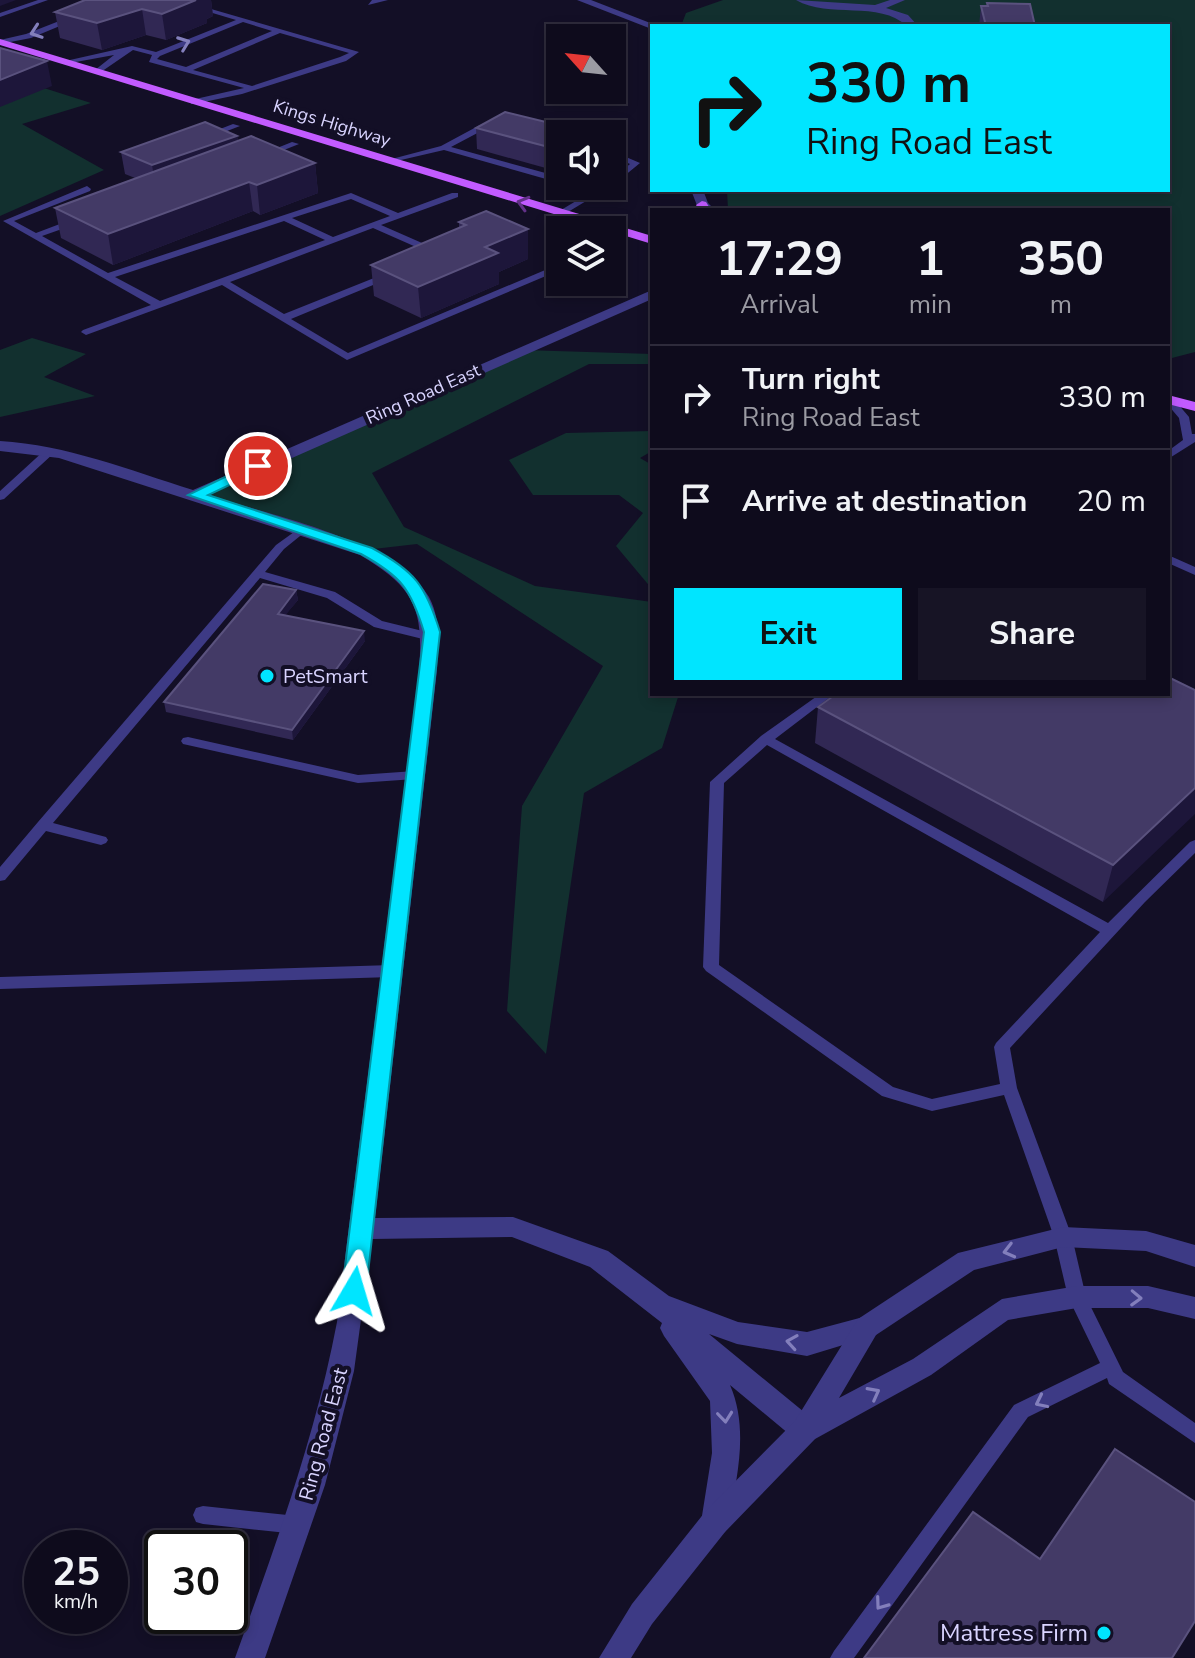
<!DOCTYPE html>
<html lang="en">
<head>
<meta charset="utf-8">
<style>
  body { margin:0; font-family:"Nunito Sans",sans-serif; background:#171425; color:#f1f3f6; height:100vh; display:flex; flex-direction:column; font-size:30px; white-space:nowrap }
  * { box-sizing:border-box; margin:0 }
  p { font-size:26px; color:#9b9ba3 }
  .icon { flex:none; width:44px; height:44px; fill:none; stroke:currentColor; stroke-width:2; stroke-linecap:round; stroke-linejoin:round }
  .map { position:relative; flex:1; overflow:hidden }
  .side { position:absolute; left:650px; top:208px; width:520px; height:488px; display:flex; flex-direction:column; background:#0e0b1c; border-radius:0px; box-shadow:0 4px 12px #0003,0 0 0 2px #2e2b3b }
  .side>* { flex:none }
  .top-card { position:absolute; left:650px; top:24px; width:520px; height:168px; border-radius:0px; box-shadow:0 4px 12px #0003,0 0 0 2px #2e2b3b; background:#00e5ff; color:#111; overflow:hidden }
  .needle { width:52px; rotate:297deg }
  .controls { position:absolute; left:546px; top:24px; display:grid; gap:16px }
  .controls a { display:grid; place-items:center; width:80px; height:80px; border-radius:0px; background:#0e0b1c; box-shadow:0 4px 12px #0003,0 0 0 2px #2e2b3b; font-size:40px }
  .speed { position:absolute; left:24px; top:1530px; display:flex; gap:16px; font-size:40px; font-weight:700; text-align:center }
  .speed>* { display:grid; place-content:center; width:104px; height:104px; border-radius:50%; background:#0e0b1c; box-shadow:0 4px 12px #0003,0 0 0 2px #2e2b3b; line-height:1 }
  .speed small { font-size:20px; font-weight:400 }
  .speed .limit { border:4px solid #111; border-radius:12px; background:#fff; color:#111 }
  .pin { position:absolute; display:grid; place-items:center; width:68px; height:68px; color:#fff; margin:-34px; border:4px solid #fff; border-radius:50%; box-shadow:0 2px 8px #0007 }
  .me { position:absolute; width:88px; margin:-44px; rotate:7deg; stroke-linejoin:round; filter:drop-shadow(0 0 6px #0008) }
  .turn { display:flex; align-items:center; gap:28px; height:168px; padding:0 24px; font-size:36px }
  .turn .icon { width:104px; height:104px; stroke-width:2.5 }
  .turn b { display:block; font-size:56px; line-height:68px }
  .eta { display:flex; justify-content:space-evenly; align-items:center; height:136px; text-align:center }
  .eta b { font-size:48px; font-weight:700; line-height:56px }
  .button { display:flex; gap:16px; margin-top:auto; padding:16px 24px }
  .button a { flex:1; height:92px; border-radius:0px; background:#00e5ff; color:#111; font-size:32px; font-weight:700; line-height:92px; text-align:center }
  .button a+a { background:#171425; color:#f1f3f6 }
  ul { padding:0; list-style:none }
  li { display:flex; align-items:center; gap:24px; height:104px; padding:0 24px; border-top:2px solid #2e2b3b }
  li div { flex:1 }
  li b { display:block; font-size:30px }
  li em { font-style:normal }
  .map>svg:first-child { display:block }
  .green { fill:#12302f }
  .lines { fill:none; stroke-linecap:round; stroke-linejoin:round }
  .service { fill:#3d3a85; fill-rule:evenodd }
  .minor { fill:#3d3a85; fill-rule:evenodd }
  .tertiary { fill:#3d3a85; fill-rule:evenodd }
  .primary { fill:#c25bff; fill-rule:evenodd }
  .wall { fill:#312854 }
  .shaded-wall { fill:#1d163a }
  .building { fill:#433a66; stroke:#5a527e; stroke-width:2 }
  .oneway { stroke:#837fbc }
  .oneway2 { stroke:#623188 }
  .route { fill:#00e5ff; stroke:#0095a6; stroke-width:2 }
  .poi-dot { fill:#00e5ff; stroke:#130f26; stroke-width:3 }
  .labels { text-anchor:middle; stroke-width:8; stroke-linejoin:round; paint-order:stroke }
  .far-street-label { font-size:18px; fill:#d9d4ff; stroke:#130f26 }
  .poi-label { font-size:20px; fill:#d9d4ff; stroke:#130f26; text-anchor:start }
  .street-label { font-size:20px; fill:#d9d4ff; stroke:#130f26 }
  .near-poi-label { font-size:24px; fill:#d9d4ff; stroke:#130f26; text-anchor:end }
</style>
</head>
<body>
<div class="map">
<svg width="1195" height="1658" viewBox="0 0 1195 1658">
  <rect width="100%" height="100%" fill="#130f26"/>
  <path class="green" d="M723 0H1195V352L1168 359V210H728L727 190H1168V26H681L686 13Z
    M0 74 91 103 22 124 104 170 0 216Z
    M32 338 86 354 44 377 95 396 0 417V350Z
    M523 350 652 354V364H589L372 473 404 527 535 586 652 602V694H679L662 748 584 793 546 1054 507 1011 522 806 603 666 417 544 356 551 188 496Z
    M652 431V451L640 458 652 465V589L616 546 643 513 619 495H533L509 460 566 433Z"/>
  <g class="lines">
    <path class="service" d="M38 0H48L0 17V13Z
      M169 0H180L359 52 346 61 242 94 194 104H191V100L244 88 149 62 152 55 133 50 98 74H95V70L114 55 65 64 61 62 132 46 156 52 236 20ZM243 22 272 31 186 67 157 59 160 56ZM280 33 349 53 340 57 252 86 193 70Z
      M72 16 79 18 31 38 0 44V40L26 34Z
      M233 124 240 126 209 138 202 136Z
      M493 124H496V128L485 129 451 147 560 177V183L444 150 388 163 384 161 441 146 480 125Z
      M292 142 299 144 269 156 262 154Z
      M612 151 640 163 612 186V179L630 164 612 156Z
      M87 186 91 189 90 191 14 221 36 233 73 219H79V223L42 236 108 273 351 193 398 213 452 193H458V197L381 225 438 250V254H432L373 228 230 282 284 314 384 274H390V278L291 319 348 353 557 265 560 264V270L347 360 222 285 86 335 81 332 83 330 151 305 3 221ZM351 199 390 216 333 237 292 218ZM284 221 325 240 160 301 115 277Z
      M601 186H611L563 215 556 213Z
      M1168 396 1172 397 1189 417 1192 434H1195V442L1168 459V451L1183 440 1179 418 1168 405Z
      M50 448 55 451 54 453 4 499 0 500V491L46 449Z
      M301 527 305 528V532L284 549 265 572 335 592 382 621 435 634 437 637 435 640 431 641 374 627 327 598 260 578 53 823 106 837 108 840 106 843 101 845 46 831 5 880 0 881V867L38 822 276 545Z
      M1168 555 1195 567V575L1168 563Z
      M820 694H834L775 739 1108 923 1190 842 1195 840V853L1145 902 1010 1048 1017 1088 1072 1237 1086 1297 1123 1372 1195 1423V1443L1109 1384 1107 1378 1028 1417 854 1658H830L834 1651 1014 1405 1100 1363 1068 1297 1054 1237 1004 1095 932 1111 882 1096 706 971 703 967 710 782 761 736ZM767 745 1100 932 996 1043 994 1047 1000 1084 932 1099 893 1087 719 965 724 783Z
      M188 737 358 775 415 771 422 775 415 779 358 783 183 744 181 741 183 738Z
      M392 965 397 967 400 971 397 975 392 977 0 989V977Z
      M203 1506 297 1516 304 1518 307 1525 304 1532 297 1534 203 1524 196 1522 193 1515 196 1508Z"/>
    <path class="minor" d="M372 0H388L368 5Z
      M796 0 875 5 890 0H905L886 8 908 15 918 26H907C879 0 829 19 796 0Z
      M652 290V299L208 495C269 515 398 541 429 597 441 619 438 646 437 670L375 1218 513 1217 608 1251 669 1296 738 1322 807 1332 867 1316 876 1319 880 1327 876 1335 807 1356 737 1344 709 1334 815 1421 819 1430 815 1439 805 1442 795 1439 730 1385C749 1429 737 1476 729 1522L725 1532 715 1536 705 1532 701 1522 712 1453 710 1401 664 1336 660 1328 662 1323 590 1267 512 1237 372 1239 354 1371 325 1485 265 1658H235C275 1547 315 1438 337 1322L419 670C424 608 414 587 360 555L59 458 0 451V441C67 445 129 470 193 490Z"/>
    <path class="tertiary" d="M577 0H591L658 26 649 28Z
      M691 190H703L708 203 715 210 698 208Z
      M1063 1227 1146 1231 1195 1245V1267L1146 1251 1063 1247 974 1270 876 1335 839 1398 913 1359 1002 1299 1077 1286H1148L1195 1297V1319L1148 1308H1077L1008 1320 931 1375 815 1439 725 1532 652 1624 631 1658H599L632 1604 705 1512 795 1421 858 1319 958 1253Z"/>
    <path class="primary" d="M0 39 652 236V244L0 45Z
      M702 201 706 202 711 210H699L696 205Z
      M1168 395 1195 402V411L1168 404Z"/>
  </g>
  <path class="wall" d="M85 0H211L213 16 207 19V23L166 40 146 35 102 50 60 38 55 12Z
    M987 3 1035 26H979L981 6H986Z
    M476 128 560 134V172L477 149Z
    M237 136 238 141 315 163 318 193 260 215 253 211 113 265 61 238 55 208 135 178 125 174 121 152Z
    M459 222 528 259 499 272V284L421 318 374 296 371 265 459 228Z
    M296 590 298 600 285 615 365 641 293 740 166 712 164 702Z
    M1195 690 1103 902 815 743 818 707Z"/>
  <path class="shaded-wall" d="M0 0H16L0 6Z
    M196 0H211L213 16 207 19V23L166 40 162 14Z
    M142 9 146 35 102 50 97 23Z
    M47 61 52 86 0 107V80Z
    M237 136 240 158 156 188 152 165Z
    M315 163 318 193 260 215 257 185Z
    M249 182 253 211 113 265 108 234Z
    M528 229V259L499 272V284L421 318 418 287 485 247Z
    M296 590 298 600 279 623 278 614Z
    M364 631 365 641 293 740 292 730Z
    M1195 788V814L1103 902 1113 865Z"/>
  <path class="building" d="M85 0H196L162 14 142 9 97 23 55 12Z
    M987 3 1030 4 1035 26H986L981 6H988Z
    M0 48 47 61 0 80Z
    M505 112 595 134H560V150L476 128Z
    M205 122 237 136 152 165 121 152Z
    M251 136 315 163 257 185 249 182 108 234 55 208Z
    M486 211 528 229 485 247 498 253 418 287 371 265 466 225 459 222Z
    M263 584 296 590 278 614 364 631 292 730 164 702Z
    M1168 677 1195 690V788L1113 865 818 707 836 694H1168Z
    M1115 1449 1195 1502V1621L1172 1658H864L973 1512 1040 1559Z"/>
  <defs><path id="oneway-chevron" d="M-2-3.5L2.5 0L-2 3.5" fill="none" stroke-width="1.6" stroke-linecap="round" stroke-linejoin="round" transform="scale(2)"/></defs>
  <g class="oneway">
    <use href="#oneway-chevron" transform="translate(36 32) rotate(161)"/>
    <use href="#oneway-chevron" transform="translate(184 43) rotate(-21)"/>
    <use href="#oneway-chevron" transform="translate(1009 1251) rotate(166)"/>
    <use href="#oneway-chevron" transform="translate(1136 1298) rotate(2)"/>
    <use href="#oneway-chevron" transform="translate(792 1342) rotate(-171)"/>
    <use href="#oneway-chevron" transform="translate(874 1393) rotate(-28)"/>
    <use href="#oneway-chevron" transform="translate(1041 1402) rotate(154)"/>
    <use href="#oneway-chevron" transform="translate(725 1417) rotate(84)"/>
    <use href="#oneway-chevron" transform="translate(881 1604) rotate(126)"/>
  </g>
  <use class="oneway2" href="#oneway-chevron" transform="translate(523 203) rotate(-164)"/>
  <path class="route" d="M258 461 265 466 263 469 208 495 372 548C415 571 426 586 440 632L366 1291 362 1298 354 1301 346 1298 342 1291 424 632C411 589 401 576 361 554L188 495Z"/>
  <g class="poi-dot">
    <circle cx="267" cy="676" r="8"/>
    <circle cx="1104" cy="1633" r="8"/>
  </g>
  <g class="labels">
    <g class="far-street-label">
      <text transform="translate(332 123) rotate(17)" y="6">Kings Highway</text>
      <text transform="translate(423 394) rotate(-24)" y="6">Ring Road East</text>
    </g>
    <g class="poi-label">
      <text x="283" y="683">PetSmart</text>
    </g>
    <g class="street-label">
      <text transform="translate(323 1434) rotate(-75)" y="7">Ring Road East</text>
    </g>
    <g class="near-poi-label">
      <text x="1088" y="1641">Mattress Firm</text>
    </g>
  </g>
</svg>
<div class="controls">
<a><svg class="needle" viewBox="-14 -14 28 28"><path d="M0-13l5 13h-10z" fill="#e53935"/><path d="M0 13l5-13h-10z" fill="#9b9ba3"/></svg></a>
<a><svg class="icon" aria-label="sound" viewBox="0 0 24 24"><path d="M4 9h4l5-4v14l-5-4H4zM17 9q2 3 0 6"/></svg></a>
<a><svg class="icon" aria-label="layers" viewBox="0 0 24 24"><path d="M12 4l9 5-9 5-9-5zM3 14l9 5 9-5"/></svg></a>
</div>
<div class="speed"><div>25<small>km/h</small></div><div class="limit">30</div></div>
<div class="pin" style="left:258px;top:466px;background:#d93025"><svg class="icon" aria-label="arrive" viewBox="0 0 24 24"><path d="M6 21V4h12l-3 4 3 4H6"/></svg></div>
<svg class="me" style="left:354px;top:1291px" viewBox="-20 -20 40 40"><path d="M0-17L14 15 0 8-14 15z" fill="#00e5ff" stroke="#fff" stroke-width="4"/></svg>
<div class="top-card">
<div class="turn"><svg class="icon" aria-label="right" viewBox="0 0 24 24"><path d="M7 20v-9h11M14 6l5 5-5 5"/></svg><div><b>330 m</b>Ring Road East</div></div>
</div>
<section class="side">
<div class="eta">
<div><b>17:29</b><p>Arrival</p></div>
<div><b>1</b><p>min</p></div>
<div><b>350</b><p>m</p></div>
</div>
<ul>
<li><svg class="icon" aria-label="right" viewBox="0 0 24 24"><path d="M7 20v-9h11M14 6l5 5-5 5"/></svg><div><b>Turn right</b><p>Ring Road East</p></div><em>330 m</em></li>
<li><svg class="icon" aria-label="arrive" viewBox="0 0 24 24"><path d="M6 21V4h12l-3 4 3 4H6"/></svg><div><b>Arrive at destination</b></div><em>20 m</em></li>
</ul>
<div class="button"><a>Exit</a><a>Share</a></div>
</section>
</div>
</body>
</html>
